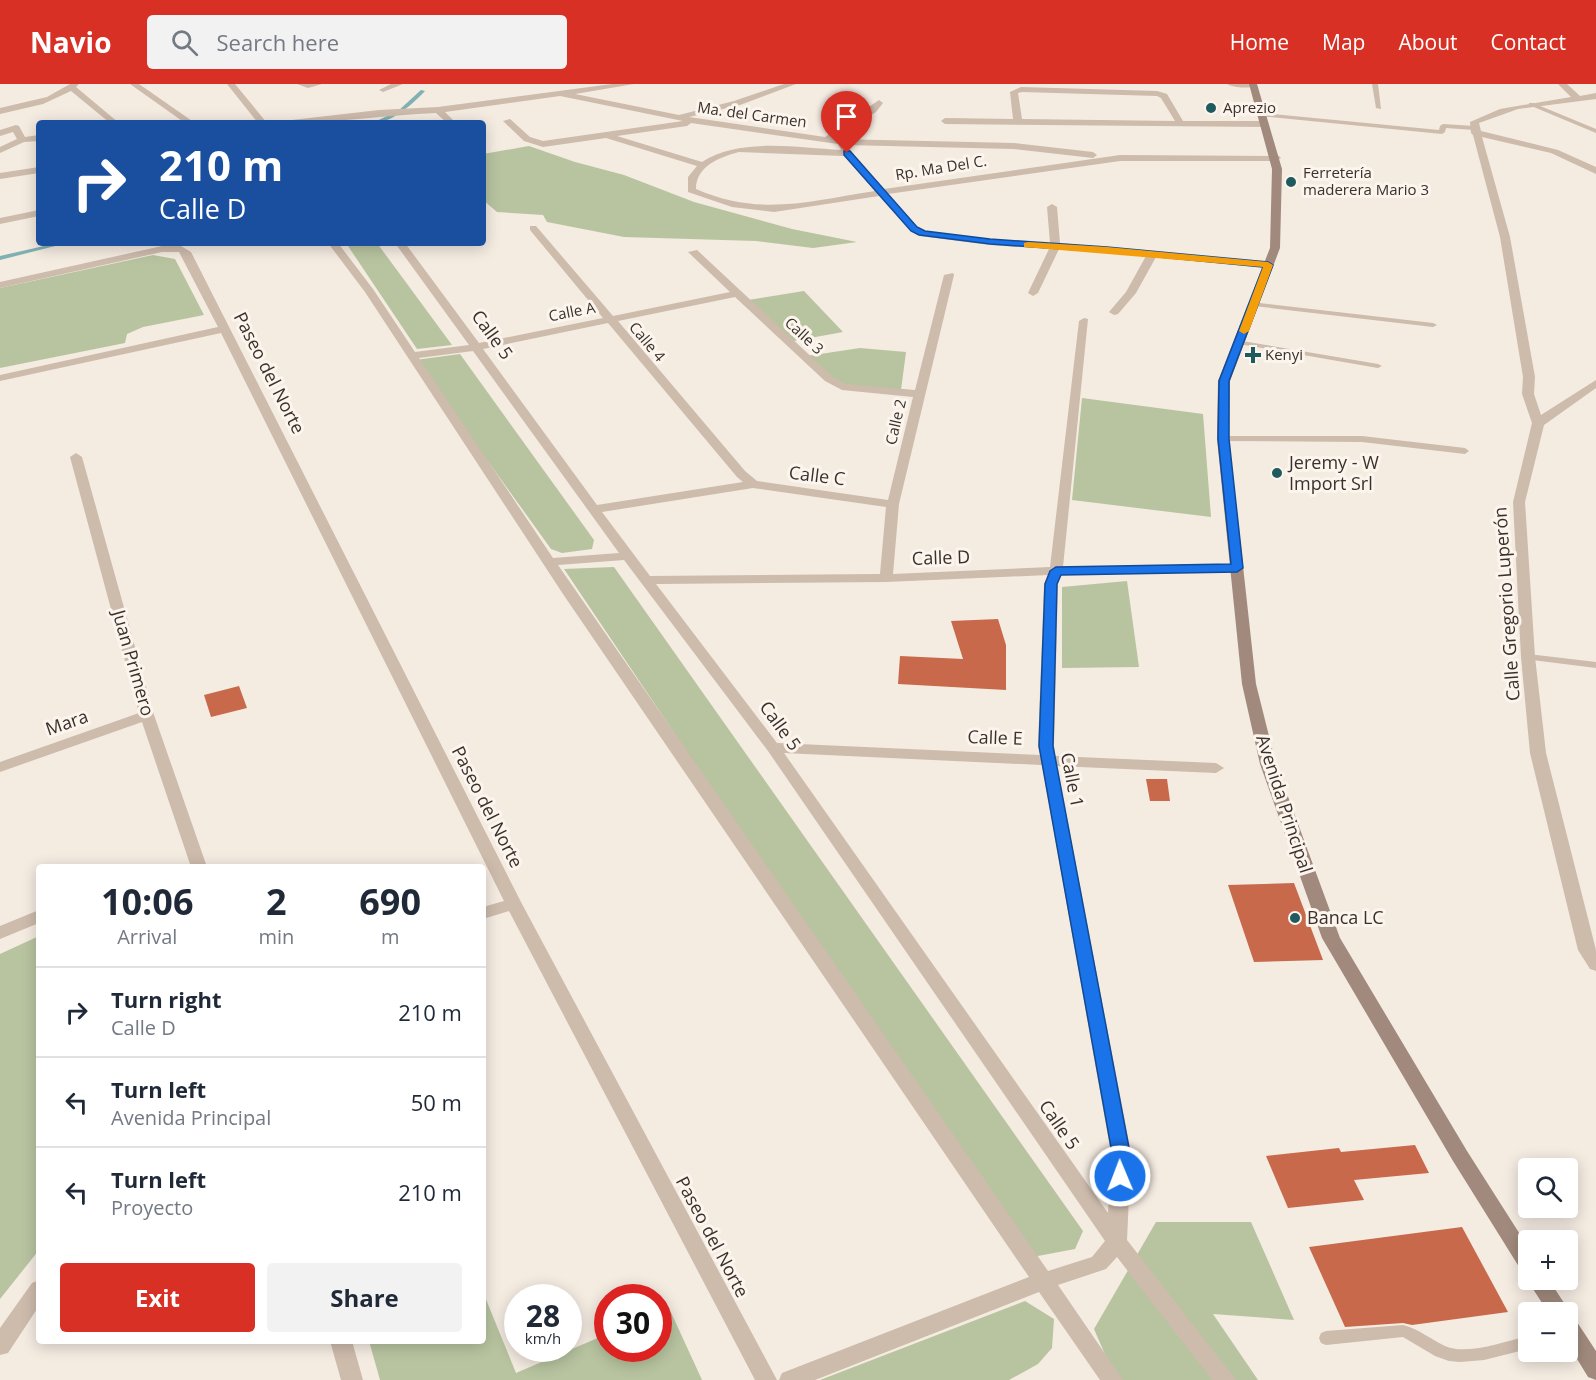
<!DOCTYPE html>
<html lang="en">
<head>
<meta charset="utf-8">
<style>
  body { margin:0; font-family:"Open Sans",sans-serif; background:#f2f2f3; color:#1f2937; height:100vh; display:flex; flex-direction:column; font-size:22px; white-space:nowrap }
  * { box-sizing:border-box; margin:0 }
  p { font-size:20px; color:#747a83 }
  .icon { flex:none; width:33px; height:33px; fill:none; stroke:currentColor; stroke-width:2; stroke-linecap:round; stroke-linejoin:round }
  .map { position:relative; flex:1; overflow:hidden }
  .panel { position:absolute; left:36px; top:780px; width:450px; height:480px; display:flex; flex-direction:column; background:#fff; border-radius:6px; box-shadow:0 3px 15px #0003 }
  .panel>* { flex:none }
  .top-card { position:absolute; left:36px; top:36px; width:450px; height:126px; border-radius:6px; box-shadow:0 3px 15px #0003; background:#1a4fa0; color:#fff; overflow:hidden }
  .tools { position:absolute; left:1518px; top:1074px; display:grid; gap:12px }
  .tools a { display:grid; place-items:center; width:60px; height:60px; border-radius:6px; background:#fff; box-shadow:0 3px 15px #0003; font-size:30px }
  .speed { position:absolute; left:504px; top:1200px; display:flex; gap:12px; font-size:30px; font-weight:700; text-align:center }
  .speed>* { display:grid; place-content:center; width:78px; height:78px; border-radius:50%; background:#fff; box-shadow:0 3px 15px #0003; line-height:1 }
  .speed small { font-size:15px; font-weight:400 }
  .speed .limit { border:9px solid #d22; background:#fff; color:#111 }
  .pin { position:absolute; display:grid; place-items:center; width:51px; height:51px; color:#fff; margin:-62px -26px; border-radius:50% 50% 50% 0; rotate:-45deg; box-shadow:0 0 6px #0007 }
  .pin .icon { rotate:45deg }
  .me { position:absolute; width:66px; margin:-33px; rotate:359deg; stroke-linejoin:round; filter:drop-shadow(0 0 4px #0008) }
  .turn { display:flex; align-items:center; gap:21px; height:126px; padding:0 24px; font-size:27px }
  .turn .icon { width:78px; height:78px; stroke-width:2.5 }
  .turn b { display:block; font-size:42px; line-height:51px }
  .eta { display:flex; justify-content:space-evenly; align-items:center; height:102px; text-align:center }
  .eta b { font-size:36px; font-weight:700; line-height:42px }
  .cta { display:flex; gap:12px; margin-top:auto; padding:12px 24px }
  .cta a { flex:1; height:69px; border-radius:6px; background:#d93025; color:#fff; font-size:24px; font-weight:700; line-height:69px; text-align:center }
  .cta a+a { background:#f2f2f3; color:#1f2937 }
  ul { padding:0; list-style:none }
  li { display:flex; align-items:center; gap:18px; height:90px; padding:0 24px; border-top:2px solid #e0e1e3 }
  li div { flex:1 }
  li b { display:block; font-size:22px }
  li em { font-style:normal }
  header { display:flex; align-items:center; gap:36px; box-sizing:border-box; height:84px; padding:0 30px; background:#d93025; color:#fff }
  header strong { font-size:28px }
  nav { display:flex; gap:33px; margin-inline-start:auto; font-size:21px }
  .search { width:420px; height:54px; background:#f2f2f3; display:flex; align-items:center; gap:15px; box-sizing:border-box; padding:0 21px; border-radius:6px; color:#747a83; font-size:22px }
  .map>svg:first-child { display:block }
  .green { fill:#b8c4a0 }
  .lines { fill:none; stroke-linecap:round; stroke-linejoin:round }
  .stream { fill:#7fb0b2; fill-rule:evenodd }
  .building { fill:#c8694b }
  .lane { fill:#cdbbac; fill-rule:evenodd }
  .street { fill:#cdbbac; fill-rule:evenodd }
  .secondary { fill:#a18a7d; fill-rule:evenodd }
  .route { fill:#1a73e8; stroke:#114b97; stroke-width:1.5 }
  .slow { fill:#f59e0b }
  .poi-dot { fill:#1f5a5e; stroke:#fbf5ee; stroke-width:2 }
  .labels { text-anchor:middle; stroke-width:6; stroke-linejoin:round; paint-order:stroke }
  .far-poi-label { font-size:15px; fill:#3b302b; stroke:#fbf5ee; text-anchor:start }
  .far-street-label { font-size:15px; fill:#3b302b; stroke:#fbf5ee }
  .street-label { font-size:18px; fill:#3b302b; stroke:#fbf5ee }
  .poi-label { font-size:18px; fill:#3b302b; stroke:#fbf5ee; text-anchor:start }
</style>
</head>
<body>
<header>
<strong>Navio</strong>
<div class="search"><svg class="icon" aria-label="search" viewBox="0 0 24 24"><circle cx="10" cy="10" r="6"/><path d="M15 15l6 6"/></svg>Search here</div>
<nav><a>Home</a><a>Map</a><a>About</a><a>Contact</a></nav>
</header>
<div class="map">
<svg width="1596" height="1296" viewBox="0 0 1596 1296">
  <rect width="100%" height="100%" fill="#f4ebe1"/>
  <path class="green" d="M529 62 575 78 624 91 694 118 792 145 857 158 813 164 756 157 624 153 547 138 543 131 497 128 483 116V70Z
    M346 159H377L452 261 417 265Z
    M153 171 175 175 204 231 143 243 127 250 125 259 0 284V204Z
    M804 207 843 248 788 258 748 216Z
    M860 264 906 268 901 306 842 302 807 272Z
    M460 270 594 456 592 465 562 469 551 465 415 276Z
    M1082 314 1203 330 1211 433 1072 416Z
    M614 483 1083 1147 1075 1165 1027 1174 564 485Z
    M1127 497 1139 583 1062 584V503Z
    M39 852V1166L0 1215V870Z
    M1156 1138H1251L1294 1236 1213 1230 1258 1296H1116L1094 1245Z
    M483 1208 516 1289 607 1250 608 1264H658L659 1229 669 1224 702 1296H380L369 1257H483Z
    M1025 1217 1054 1235 1052 1264 1038 1280 1009 1296H820Z"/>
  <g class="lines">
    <path class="stream" d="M421 6 425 7C411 21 393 39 372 39L398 27Z
      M57 159H67L0 176V172Z"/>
  </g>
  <path class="building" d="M998 535 1006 561V606L898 600 900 572 963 575 951 537Z
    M239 602 247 624 211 633 204 611Z
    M1146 695H1167L1170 717H1150Z
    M1294 799 1323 876 1254 878 1228 801Z
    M1415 1061 1429 1089 1354 1096 1364 1116 1288 1124 1266 1072 1339 1064 1341 1068Z
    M1462 1143 1508 1228 1412 1241 1403 1239 1345 1243 1309 1163Z"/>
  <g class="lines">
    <path class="lane" d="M1372 0H1378L1381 25 1376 24Z
      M1529 19H1533L1596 45V49L1529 21Z
      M1262 29 1439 46 1440 42 1443 40 1474 42 1477 44 1474 46 1446 44 1445 48 1442 50 1260 32 1259 31Z
      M1251 218 1433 239 1437 241 1433 243 1254 222 1250 220Z
      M1236 256 1378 280 1382 282 1378 284 1239 260H1236Z
      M1223 352H1362L1465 364 1469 367 1465 370 1362 358 1220 357 1219 355Z
      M1528 570 1596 578V584L1524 575 1523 573Z
      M1403 1241C1419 1245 1430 1255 1445 1262 1466 1272 1506 1257 1528 1252V1265L1484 1276 1460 1278 1449 1277 1435 1272 1403 1253 1326 1261 1321 1259 1319 1254 1321 1249 1326 1247Z"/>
    <path class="street" d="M70 0H79L76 3 119 39H110L71 7 43 20 0 30V24L47 13Z
      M130 0H139L195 39H185Z
      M227 0H235L267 39H258Z
      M297 0H322L308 4Z
      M391 0H403L383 8 379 6Z
      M612 0H634L575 10 679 31 734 17 784 0H796L740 21 689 33 825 53 879 16 883 19 876 28 835 55 1014 59 1093 68 1097 71 1093 74 1014 65 846 61 884 105 1120 71 1279 72 1281 74 1276 77H1120L888 110 917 143 925 147 990 155 1050 159 1047 123 1052 120 1057 123 1060 159 1268 178 1273 181 1268 184 1156 173 1136 209 1118 230 1114 231 1109 228 1126 208 1146 172 1059 165 1038 209 1033 212 1028 209 1049 165 990 161 920 152 911 147 879 112 774 128 732 123 688 108V93L697 82 606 54 543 63 524 57 503 37 510 35 530 53 543 57 683 37 560 12 445 28 456 39H447L436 29C386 31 337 39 288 39L292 36 379 26 438 23ZM691 39 838 60 841 66C797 64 740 53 702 78L617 52 687 42ZM739 68 844 72 875 107C809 117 760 133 696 105 696 82 720 73 739 68Z
      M1227 0H1256L1257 1C1251 5 1233 4 1227 0Z
      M1558 0H1567L1580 12 1596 9V15L1518 25 1479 39 1481 47 1558 66 1596 83V90L1551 69 1482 53 1510 153 1535 293 1534 310 1541 331 1596 296V304L1544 341 1525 418 1535 573 1546 669 1596 866V887L1590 885 1578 866 1530 669 1521 573 1513 418 1532 339 1522 310 1523 293 1500 153 1473 51 1471 49 1470 38 1500 25 1571 13Z
      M1021 3 1157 7 1167 10 1183 37H1265L1269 40 1265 43 945 40 941 37 945 34 1013 35 1010 8ZM1022 8 1157 12 1161 14 1175 37 1022 35 1018 9Z
      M16 41 19 42 25 53 39 51V57L24 58 0 69V63L17 55 13 48 0 52V46Z
      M39 83V89L0 95V89Z
      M39 126V132L0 140V134Z
      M530 142H536L613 232 730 208 688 168 697 166 833 293 845 300 915 306 944 191 953 189 954 191 899 420 893 490 1050 483 1079 237 1084 234 1088 235 1063 483 1237 480 1244 484 1237 488 1061 491 1058 500 1054 662 1055 672 1216 679 1224 684 1216 689 1057 682 1131 1069 1127 1156 1236 1296H1212L1117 1173 1106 1185 1058 1201 1123 1296H1100L1039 1208 815 1296H779L782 1289 1029 1193 563 510 365 208 328 159H338L373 205 415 268 469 261 395 159H405L479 259 603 234 530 146ZM735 213 825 297 842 306 913 313 888 416 757 397 745 387 618 237ZM608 239 737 393 743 398 597 421 483 265ZM473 267 619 469 553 474 419 274ZM753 404 886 423 880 490 650 492 602 428ZM624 476 768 667 1105 1157 1092 1173 1048 1187 558 481ZM1048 491 1044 500 1038 662 1040 671 777 659 656 500 886 498ZM784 669 1042 681 1111 1069 1108 1129Z
      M162 162H181L191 168 522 820 777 1296H755L509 827 483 835V823L504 817 221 249 0 297V291L218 243 179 168H162L0 204V198Z
      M76 369 82 373 154 631 207 783H191L142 638 0 688V678L139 629 70 373Z
      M39 826V839L0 855V842Z
      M39 1196V1222L8 1269 0 1271V1244L32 1199Z
      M330 1257H352L363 1296H341Z"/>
    <path class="secondary" d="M1249 0H1257L1282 85 1280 164 1230 297 1229 355 1256 600 1276 680 1340 854 1467 1067 1528 1163V1189L1521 1186 1453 1077 1322 854 1260 680 1242 600 1217 355 1218 297 1270 164 1272 85Z
      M1528 1194 1549 1196 1570 1228 1568 1232V1228H1548L1531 1202Z
      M1568 1233 1575 1235 1596 1267V1296L1588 1293 1568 1260Z"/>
  </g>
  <path class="route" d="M844 67H850L917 143 925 147 990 155 1107 163 1268 178 1273 181 1229 297V355L1243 484 1237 488 1061 491 1057 500 1053 662 1130 1069 1129 1092 1126 1097 1120 1099 1113 1097 1111 1092 1112 1069 1039 662 1045 500 1050 487 1056 483 1231 480 1218 355 1219 297 1263 183 1107 168 990 160 919 151 911 147 844 71Z"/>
  <path class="slow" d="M1028 158 1107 163 1268 178 1273 181 1249 247 1244 250 1239 247 1263 183 1024 163V159Z"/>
  <g class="poi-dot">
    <circle cx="1211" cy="24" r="6"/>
    <circle cx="1291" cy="98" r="6"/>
    <path d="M1250 262h6v6h6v6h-6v6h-6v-6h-6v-6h6z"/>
    <circle cx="1277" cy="389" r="6"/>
    <circle cx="1295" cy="834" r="6"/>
  </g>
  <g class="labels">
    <g class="far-poi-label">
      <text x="1223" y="29">Aprezio</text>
      <text x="1303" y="94">Ferretería<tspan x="1303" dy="17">maderera Mario 3</tspan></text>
      <text x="1265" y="276">Kenyi</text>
    </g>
    <g class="far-street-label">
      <text transform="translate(752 31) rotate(8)" y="5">Ma. del Carmen</text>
      <text transform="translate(941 84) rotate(-9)" y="5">Rp. Ma Del C.</text>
      <text transform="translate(572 228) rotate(-11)" y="5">Calle A</text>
      <text transform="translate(804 252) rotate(43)" y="5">Calle 3</text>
      <text transform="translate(647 258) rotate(50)" y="5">Calle 4</text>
      <text transform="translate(896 338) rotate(-77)" y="5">Calle 2</text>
    </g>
    <g class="street-label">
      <text transform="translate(492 251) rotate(54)" y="6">Calle 5</text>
      <text transform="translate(269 289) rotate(63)" y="6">Paseo del Norte</text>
      <text transform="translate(817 392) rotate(7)" y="6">Calle C</text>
      <text transform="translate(941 474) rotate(-2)" y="6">Calle D</text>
      <text transform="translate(1507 520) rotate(-94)" y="6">Calle Gregorio Luperón</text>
      <text transform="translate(133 579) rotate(74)" y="6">Juan Primero</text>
      <text transform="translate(67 639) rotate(-19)" y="6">Mara</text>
      <text transform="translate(780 642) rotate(54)" y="6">Calle 5</text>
      <text transform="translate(995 654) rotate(2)" y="6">Calle E</text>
      <text transform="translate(1072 696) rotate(79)" y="6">Calle 1</text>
      <text transform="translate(1284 720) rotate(72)" y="6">Avenida Principal</text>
      <text transform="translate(487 723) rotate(63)" y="6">Paseo del Norte</text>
      <text transform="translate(1059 1041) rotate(55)" y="6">Calle 5</text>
      <text transform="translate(712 1153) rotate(62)" y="6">Paseo del Norte</text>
    </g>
    <g class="poi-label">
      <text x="1289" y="385">Jeremy - W<tspan x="1289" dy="21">Import Srl</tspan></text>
      <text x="1307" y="840">Banca LC</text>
    </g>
  </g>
</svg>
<div class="tools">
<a><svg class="icon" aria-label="search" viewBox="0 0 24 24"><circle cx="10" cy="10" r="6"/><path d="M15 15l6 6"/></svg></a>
<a>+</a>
<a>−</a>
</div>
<div class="speed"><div>28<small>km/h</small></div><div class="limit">30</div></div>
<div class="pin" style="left:847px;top:69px;background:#d93025"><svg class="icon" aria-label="arrive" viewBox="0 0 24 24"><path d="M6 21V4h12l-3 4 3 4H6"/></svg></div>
<svg class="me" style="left:1120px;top:1092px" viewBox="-20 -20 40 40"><circle r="17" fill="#1a73e8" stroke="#fff" stroke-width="3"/><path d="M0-11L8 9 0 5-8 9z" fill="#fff"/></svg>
<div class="top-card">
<div class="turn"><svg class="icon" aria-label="right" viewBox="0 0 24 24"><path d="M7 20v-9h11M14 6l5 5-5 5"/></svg><div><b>210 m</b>Calle D</div></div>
</div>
<section class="panel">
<div class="eta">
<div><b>10:06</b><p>Arrival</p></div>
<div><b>2</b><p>min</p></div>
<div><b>690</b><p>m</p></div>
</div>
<ul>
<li><svg class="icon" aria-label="right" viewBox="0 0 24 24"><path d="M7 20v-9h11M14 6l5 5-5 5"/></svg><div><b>Turn right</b><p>Calle D</p></div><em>210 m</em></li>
<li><svg class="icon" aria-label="left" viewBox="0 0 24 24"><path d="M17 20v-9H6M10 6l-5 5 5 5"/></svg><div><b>Turn left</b><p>Avenida Principal</p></div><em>50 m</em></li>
<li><svg class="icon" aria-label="left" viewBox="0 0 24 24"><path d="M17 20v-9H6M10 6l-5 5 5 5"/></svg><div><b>Turn left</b><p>Proyecto</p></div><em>210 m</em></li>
</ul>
<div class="cta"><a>Exit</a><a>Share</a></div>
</section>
</div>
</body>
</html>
